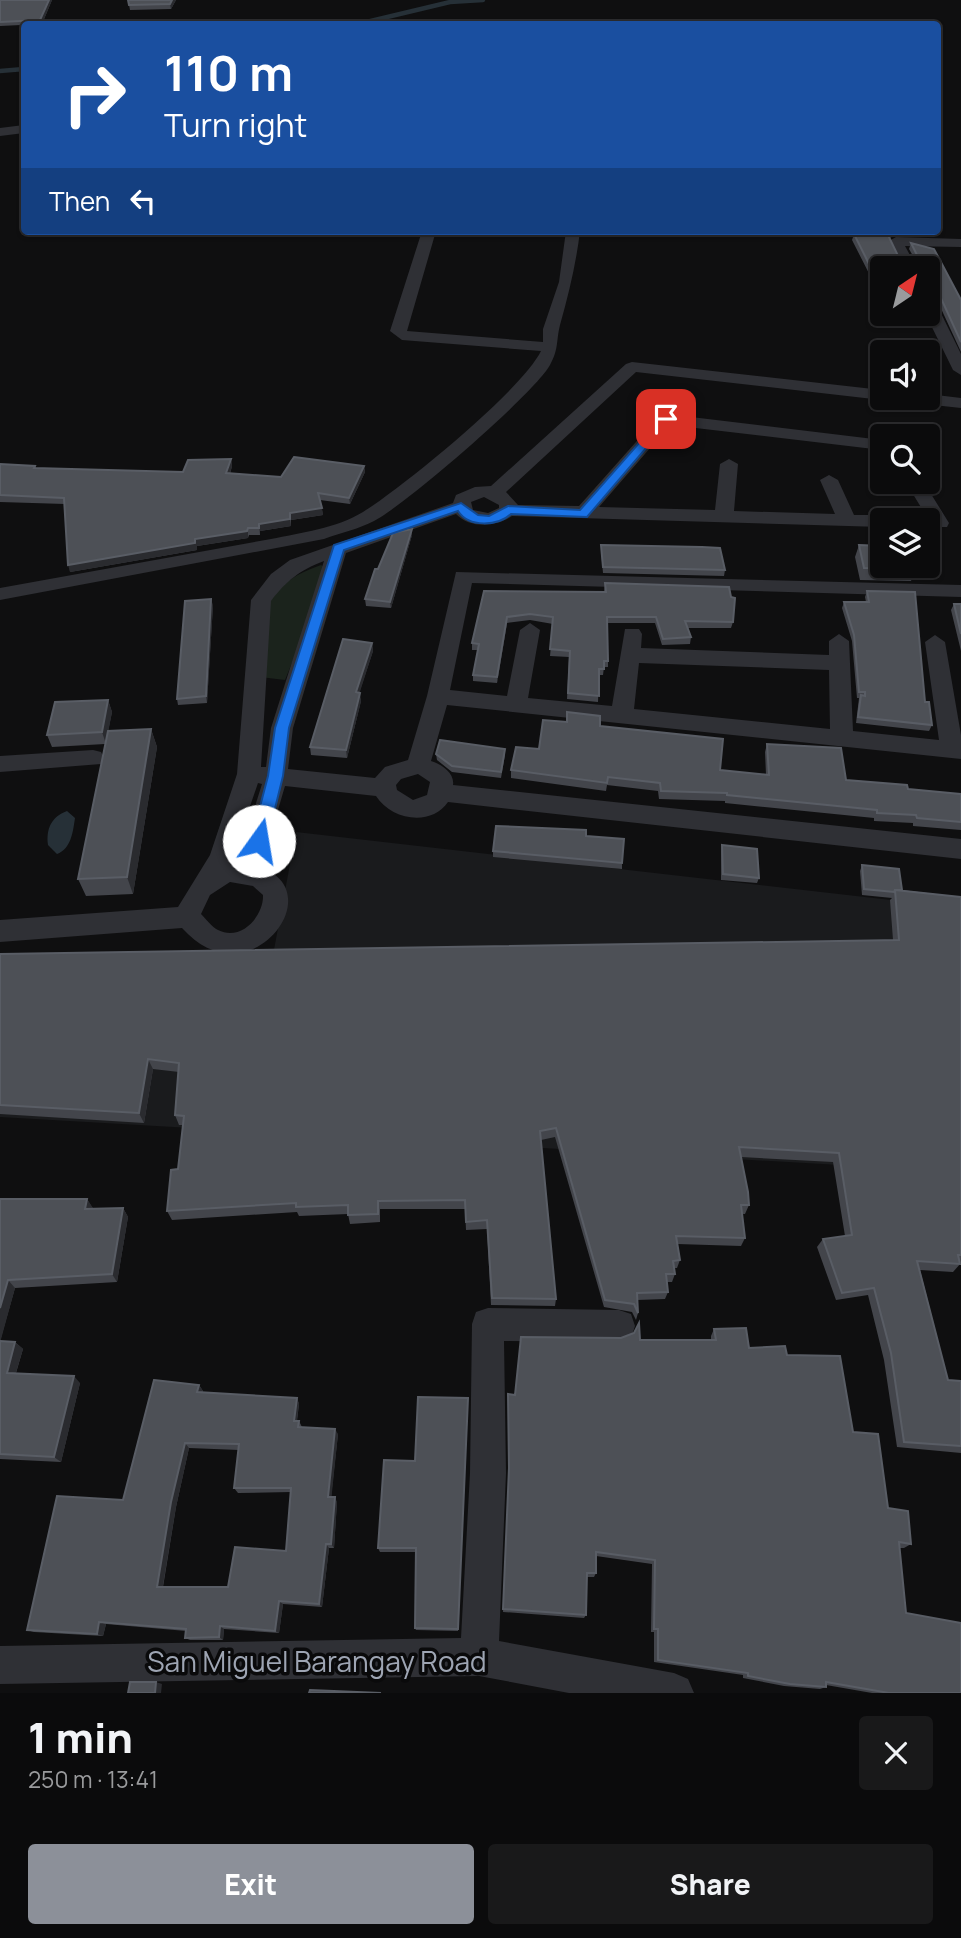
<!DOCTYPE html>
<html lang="en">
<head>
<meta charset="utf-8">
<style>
  body { margin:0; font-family:Manrope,sans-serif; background:#19191a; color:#f1f3f6; height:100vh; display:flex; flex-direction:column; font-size:26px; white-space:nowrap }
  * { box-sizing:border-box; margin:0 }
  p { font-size:23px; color:#9a9b9d }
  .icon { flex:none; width:38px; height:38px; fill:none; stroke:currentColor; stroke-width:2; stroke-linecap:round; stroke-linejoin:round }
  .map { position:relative; height:1693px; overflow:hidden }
  .sheet { display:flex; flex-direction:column; background:#0b0b0c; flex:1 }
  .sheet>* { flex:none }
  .top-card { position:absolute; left:21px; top:21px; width:920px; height:214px; border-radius:7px; box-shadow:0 2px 5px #0004,0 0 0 2px #2b2b2d; background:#1a4fa0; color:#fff; overflow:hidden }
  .needle { width:46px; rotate:35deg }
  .fabs { position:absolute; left:870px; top:256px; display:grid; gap:14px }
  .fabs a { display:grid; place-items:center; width:70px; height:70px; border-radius:7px; background:#0b0b0c; box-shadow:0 2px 5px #0004,0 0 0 2px #2b2b2d; font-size:35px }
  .pin { position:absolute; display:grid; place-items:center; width:60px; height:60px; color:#fff; margin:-30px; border-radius:14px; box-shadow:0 4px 10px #0006 }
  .me { position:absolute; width:77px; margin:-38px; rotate:13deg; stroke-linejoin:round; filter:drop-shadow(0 0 5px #0008) }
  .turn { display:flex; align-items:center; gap:24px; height:147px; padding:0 28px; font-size:32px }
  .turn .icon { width:91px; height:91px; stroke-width:2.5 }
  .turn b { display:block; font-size:49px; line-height:60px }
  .then { display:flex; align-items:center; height:66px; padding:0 28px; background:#0003; gap:14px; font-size:26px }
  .round { display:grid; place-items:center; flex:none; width:74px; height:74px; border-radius:7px; background:#19191a }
  .summary { display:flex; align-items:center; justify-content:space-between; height:119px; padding:0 28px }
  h1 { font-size:42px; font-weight:800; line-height:52px }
  .cta { display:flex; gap:14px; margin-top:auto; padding:14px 28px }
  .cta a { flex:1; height:80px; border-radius:7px; background:#8c9099; color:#fff; font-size:28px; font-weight:800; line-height:80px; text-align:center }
  .cta a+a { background:#19191a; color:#f1f3f6 }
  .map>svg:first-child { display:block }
  .built { fill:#1a1b1d }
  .green { fill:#1b231c }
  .water { fill:#263037 }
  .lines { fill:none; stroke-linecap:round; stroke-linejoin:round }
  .stream { stroke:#263037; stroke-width:4.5 }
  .street { fill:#2f3035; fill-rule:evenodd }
  .wall { fill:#43454b; fill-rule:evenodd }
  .shaded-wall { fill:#2a2b2f }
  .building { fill:#4d5056; stroke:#595d65; stroke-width:2; fill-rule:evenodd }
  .route { fill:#1a73e8; stroke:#114b97; stroke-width:2 }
  .labels { text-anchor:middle; stroke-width:7; stroke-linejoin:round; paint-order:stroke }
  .near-street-label { font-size:28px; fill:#9ea5b3; stroke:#0a0a0b }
</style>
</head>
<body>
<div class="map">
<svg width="961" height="1693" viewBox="0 0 961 1693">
  <rect width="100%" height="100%" fill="#0f0f10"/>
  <path class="built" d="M296 832 961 908V1172L0 1117V961L273 955Z"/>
  <path class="green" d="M321 565 329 571 285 680 260 677C265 619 255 588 321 565Z"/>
  <path class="water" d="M67 811 75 818C73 832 71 849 57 854L48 845C46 829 51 817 67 811Z"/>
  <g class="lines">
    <path class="stream" d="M358 24 450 2 483 0
      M0 71 24 69"/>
    <path class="street" d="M24 125V133L0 136V128Z
      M422 231H436L407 331 543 342V329L559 282 566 231H580C576 264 569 293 560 325 556 341 559 349 550 365 534 394 405 505 374 521 359 529 340 533 324 539L0 600V588L271 539C300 533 337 528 363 512 404 486 521 391 541 351L402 340 390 331Z
      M896 237 961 239V247L905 246 917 268H903L889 241Z
      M928 298 936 303 961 354V375L953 370 925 313Z
      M632 362 882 390V397H889L882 400 636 372 506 492 518 505 579 506 660 415 666 414 882 440V450L670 425 599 507 715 510 720 464 729 459 738 464 734 511 835 514 820 480 829 475 838 480 854 515H882L891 520H882V527L512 516C497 527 470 529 456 514L346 553 293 728 288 769 375 778 385 767 408 760 427 696 456 572 961 585V597L472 583 450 690 507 696 520 630 530 623 540 630 528 698 612 706 625 629H639L642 634 641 648 829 655V641L839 634 849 641 853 731 939 740 925 642 935 635 945 642 961 735V759L447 705 431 761C441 764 455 773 453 785L961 839V859L448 802C431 827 391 820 376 796L285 786 261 868C332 891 249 1003 182 928L0 942V920L178 907 210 855 237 774 251 600 271 574 290 560 453 503 456 495 475 487 491 486 626 364ZM484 497 499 505V508L488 513 473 510 471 502ZM324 561 271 728 266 767H261L271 601C286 581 300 570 324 561ZM639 663 829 670 830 729 634 709ZM418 774 430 782 427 795 413 800 397 790 396 785 401 779ZM258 783 262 784 237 864 231 862ZM230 882 253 886 263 895C264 916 241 942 218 930 212 927 206 919 201 914L210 895Z
      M928 394 961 398V408L906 402 898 397H928Z
      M905 481H923L949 523 947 527H933Z
      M93 750 101 752 104 758 101 764 0 772V756Z
      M488 1308 619 1310 631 1314 635 1326 631 1338 619 1342 504 1341 506 1473 499 1641 674 1673 688 1679 694 1693H569L479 1676 0 1684V1646L461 1638 470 1473 472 1324 476 1312Z"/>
  </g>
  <path class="wall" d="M0 0H52L42 24 0 26Z
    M128 0H176L171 9 130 10Z
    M872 231H916L915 235 896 234 890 238 902 264 917 263 909 249 911 243 961 300V352L938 302 882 268V299L852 240 854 234H873Z
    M231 459 232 466 230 474 281 477 364 466 365 472 350 504 320 500 323 515 291 520V526L260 531V535H249L248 538 197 546V550L70 572 65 504 0 502V464L35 466 36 468 183 472Z
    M412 535 391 608 366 606 365 599 378 569Z
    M601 545 725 570 724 576 603 573 601 551Z
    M859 545 915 569 911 581 860 580 855 557Z
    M605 583 733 622 731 628H688L691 637 690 644 662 645 655 623H607L608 661V667H604L603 675H599L598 702 567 699 569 657 550 656 553 624 530 620 507 623 497 683 473 681V675L478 650H472V643L484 591 604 592Z
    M867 591 925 702 932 725 929 731 856 723 859 698H857L852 641 842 608 844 602H866L865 597Z
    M954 604H961V651L951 610Z
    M213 605 207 703 178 705 177 699Z
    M372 643 373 651 359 693 361 701 347 758 311 755 310 747Z
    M108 700 112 712 108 731 151 729 157 747 133 894 86 896 78 879 105 744 52 747 47 735Z
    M600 726 720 770 766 775 765 752 767 744 846 780 908 789 961 794V830L913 826V823L874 821V818L725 803V801L659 799 658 791 607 785 606 791 511 778V770L539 749Z
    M436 754 505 755 501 778 452 772 437 760Z
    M586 836 622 863V869L493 857V851Z
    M722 845 759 878 757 883 721 880V851Z
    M862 865 902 890 961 897V1263L953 1272 920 1270 948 1380 961 1381V1453L897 1447 884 1360 868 1295 836 1300 817 1247 823 1239 845 1236 833 1162 741 1157 749 1205 745 1214H742L745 1238 741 1246 677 1244 680 1260 677 1268H674L675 1274 672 1282H667L668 1292 665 1299 637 1300 638 1313 636 1320 632 1312 604 1307 555 1137 541 1140 556 1299 555 1306 491 1305 487 1229 466 1230 465 1209H380V1222L350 1224 348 1214 299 1216 297 1212 172 1220 167 1211 178 1169 183 1125H179L175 1115 179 1072 153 1069 144 1123 0 1114V954L893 940 890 900 892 898 862 895 860 871Z
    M0 1199H87L93 1209 123 1208 128 1217 117 1282 15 1288 0 1341 15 1342 23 1349 16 1373 80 1383 61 1462 0 1459Z
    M714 1329 749 1348 787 1355 853 1432 888 1508 911 1544 904 1548H899L906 1613 961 1693H872L826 1685V1687L820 1689 784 1686 743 1678V1675L654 1662V1632H651L652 1564 596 1556V1573L594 1577H587L586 1615 584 1618 503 1612 509 1473 508 1394 515 1395 640 1340H711V1336Z
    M199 1385 203 1391V1393L297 1398 299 1404 297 1421H299L302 1427 338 1434 331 1497 337 1502 334 1548H329L322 1607 283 1604 279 1633 224 1629 223 1640H190L185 1638 186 1631 106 1624 103 1636 34 1632 27 1630 123 1500ZM189 1448 239 1450 234 1488 238 1493 291 1492 286 1551 228 1587H163L176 1507Z
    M468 1404 458 1631 416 1630 415 1628 416 1552H380L378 1548 415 1461Z"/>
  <path class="shaded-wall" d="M49 0H52L42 24 40 20Z
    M172 0H176L171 9 170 4Z
    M894 231H897L896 234 886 240 888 235Z
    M231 459 232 466 228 480 226 473Z
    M364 466 365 472 350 504 349 498Z
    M322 508 323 515 291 520 290 513Z
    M290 519 291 526 260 531V535L259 524Z
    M248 528V538L197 546V550L70 572 68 565Z
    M412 529V535L391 608 390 602Z
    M211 599 213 605 207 703 206 696Z
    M507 617V623L497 683V677Z
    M372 643 373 651 357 701 356 692Z
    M360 693 361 701 347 758 346 750Z
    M108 700 112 712 106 744 102 732Z
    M151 729 157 747 133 894 127 877Z
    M148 1059 153 1069 144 1123 139 1113Z
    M87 1199 93 1208 91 1217 85 1209Z
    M123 1208 128 1217 117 1282 112 1274Z
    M8 1280 15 1288 0 1343V1308Z
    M15 1342 23 1349 14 1379 7 1373Z
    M74 1376 80 1383 61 1462 54 1457Z
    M199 1385 203 1391 201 1398 197 1392Z
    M297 1398 299 1404 296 1426 294 1421Z
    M335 1429 338 1434 331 1502 328 1497Z
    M185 1443 189 1448 176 1507 162 1591 157 1587 171 1502Z
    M335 1497 337 1502 334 1548 331 1544Z
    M326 1544 329 1548 322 1607 319 1604Z
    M279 1601 283 1604 279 1633 275 1631Z
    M99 1622 106 1624 103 1636 97 1634Z
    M220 1626 224 1629 223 1640 219 1637Z
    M156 1682 162 1684 161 1693H155Z"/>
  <path class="building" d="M0 0H49L40 20 0 22Z
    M128 0H172L170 4 129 5Z
    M875 231H894L888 235 902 264 921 263 911 243 934 249 961 300V342L940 296 929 290 928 294V268H882V290L854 234H876Z
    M294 457 364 466 349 498 318 493 322 508 290 513V519L259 524V528H248L247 531 195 539V543L68 565 64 498 0 495V464L35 466 34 468 183 472 188 460 231 459 226 473 281 477Z
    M412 529 390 602 365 599 375 569H378L393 533Z
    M601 545 702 547 720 548 725 570 603 567Z
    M859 545 882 546V565H914L915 569 864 568Z
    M605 583 729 587 731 597 735 598 733 622 685 621 691 637 663 639 656 617H607L608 661H604V669H599V696L568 693 570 651 550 649 553 617 530 614 507 617 497 677 473 675 479 644 472 643 484 591 606 592Z
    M867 591 915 592 925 702H929L932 725 858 717 861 695 865 696V692H859L854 635 844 602H869Z
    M211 599 206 696 177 699 185 601Z
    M954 604H961V634Z
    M343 639 372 643 356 692 360 693 346 750 310 747Z
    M108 700 102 732 47 735 55 702Z
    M567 712 600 716V726L723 739 720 770 769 775 767 744 841 748 846 780 907 785 908 789 961 794V822L917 818 916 815 877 813V810L727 795V793L661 791 660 783 608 777 607 783 511 770 516 747 539 749 543 720 567 722Z
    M151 729 127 877 78 879 108 731Z
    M440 740 505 749 501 772 452 766 436 754Z
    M496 826 586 830V836L624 839 622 863 493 851Z
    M722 845 757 849 759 878 723 874Z
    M862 865 899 869 902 890H895L894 892 864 889Z
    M895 890 961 897V1255H958L960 1264 917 1261 948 1380 961 1381V1446L904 1442 891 1353 874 1288 842 1293 823 1239 852 1235 839 1153 739 1147 748 1192 749 1205H741L745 1238 676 1236 680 1260 673 1261 675 1274H666L668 1292 637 1293 638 1313 634 1304 605 1300 556 1128 540 1131 556 1299 492 1298 487 1220 466 1222 465 1200 378 1201V1214L348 1215V1205L296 1207V1203L167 1211 171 1170 178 1169 184 1116 175 1115 179 1063 148 1059 139 1113 0 1105V954L899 940Z
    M0 1199H87L85 1209 123 1208 112 1274 8 1280 0 1308Z
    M639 1323 640 1340H716L714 1329 746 1328 749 1348 785 1346 787 1355 840 1356 853 1432 878 1434 888 1508 908 1511 911 1544 899 1542 906 1613 961 1623V1693H889L826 1682V1687L790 1684 748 1676V1673L658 1660V1629H654L655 1560 596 1552V1573H587L586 1615 503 1609 509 1468 508 1394 515 1395 521 1337 621 1338 634 1333Z
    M0 1341 15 1342 7 1373 74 1376 54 1457 0 1454Z
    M154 1380 199 1385 197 1392 297 1398 294 1421H299L298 1427 335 1429 328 1497H335L331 1544H326L319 1604 279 1601 275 1631 220 1626 219 1637 185 1638 186 1629 99 1622 97 1634 27 1630 57 1496 123 1500ZM185 1443 239 1444 234 1488H291L286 1551 235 1547 228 1587H157L171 1502Z
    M418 1397 468 1398 458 1629 415 1628 416 1548H378L384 1460 415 1461Z
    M130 1682H156L155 1693H128Z
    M310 1690 381 1693H309Z"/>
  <path class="route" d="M662 417 671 419 587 517 511 514C498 526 469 528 458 511L344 550 289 728 283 776 267 841 264 845H253L251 841 268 776 275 728 334 545 461 503 478 515 489 516 508 506 580 510Z"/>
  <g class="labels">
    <g class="near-street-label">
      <text x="317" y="1672">San Miguel Barangay Road</text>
    </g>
  </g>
</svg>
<div class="fabs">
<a><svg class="needle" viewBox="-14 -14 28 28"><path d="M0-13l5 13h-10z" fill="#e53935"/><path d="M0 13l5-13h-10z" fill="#9a9b9d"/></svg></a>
<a><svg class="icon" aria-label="sound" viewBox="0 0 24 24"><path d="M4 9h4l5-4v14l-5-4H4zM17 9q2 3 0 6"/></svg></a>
<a><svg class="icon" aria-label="search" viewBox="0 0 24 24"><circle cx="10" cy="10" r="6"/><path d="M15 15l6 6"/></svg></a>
<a><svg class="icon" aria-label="layers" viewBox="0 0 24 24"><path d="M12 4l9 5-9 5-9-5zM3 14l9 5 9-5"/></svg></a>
</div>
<div class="pin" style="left:666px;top:419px;background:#d93025"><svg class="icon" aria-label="arrive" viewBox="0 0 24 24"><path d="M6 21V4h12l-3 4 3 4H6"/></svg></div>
<svg class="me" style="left:259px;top:841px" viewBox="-20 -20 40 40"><circle r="19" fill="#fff"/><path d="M0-13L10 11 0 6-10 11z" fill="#1a73e8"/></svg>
<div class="top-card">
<div class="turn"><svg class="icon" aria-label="right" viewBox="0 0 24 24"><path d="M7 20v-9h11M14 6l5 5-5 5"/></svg><div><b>110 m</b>Turn right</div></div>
<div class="then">Then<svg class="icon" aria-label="left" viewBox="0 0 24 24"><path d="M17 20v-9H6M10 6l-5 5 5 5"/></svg></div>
</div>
</div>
<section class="sheet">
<div class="summary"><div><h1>1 min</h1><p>250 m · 13:41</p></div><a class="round"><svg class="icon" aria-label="close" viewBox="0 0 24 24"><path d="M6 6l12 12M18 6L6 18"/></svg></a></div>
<div class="cta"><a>Exit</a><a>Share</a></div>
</section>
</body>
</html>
